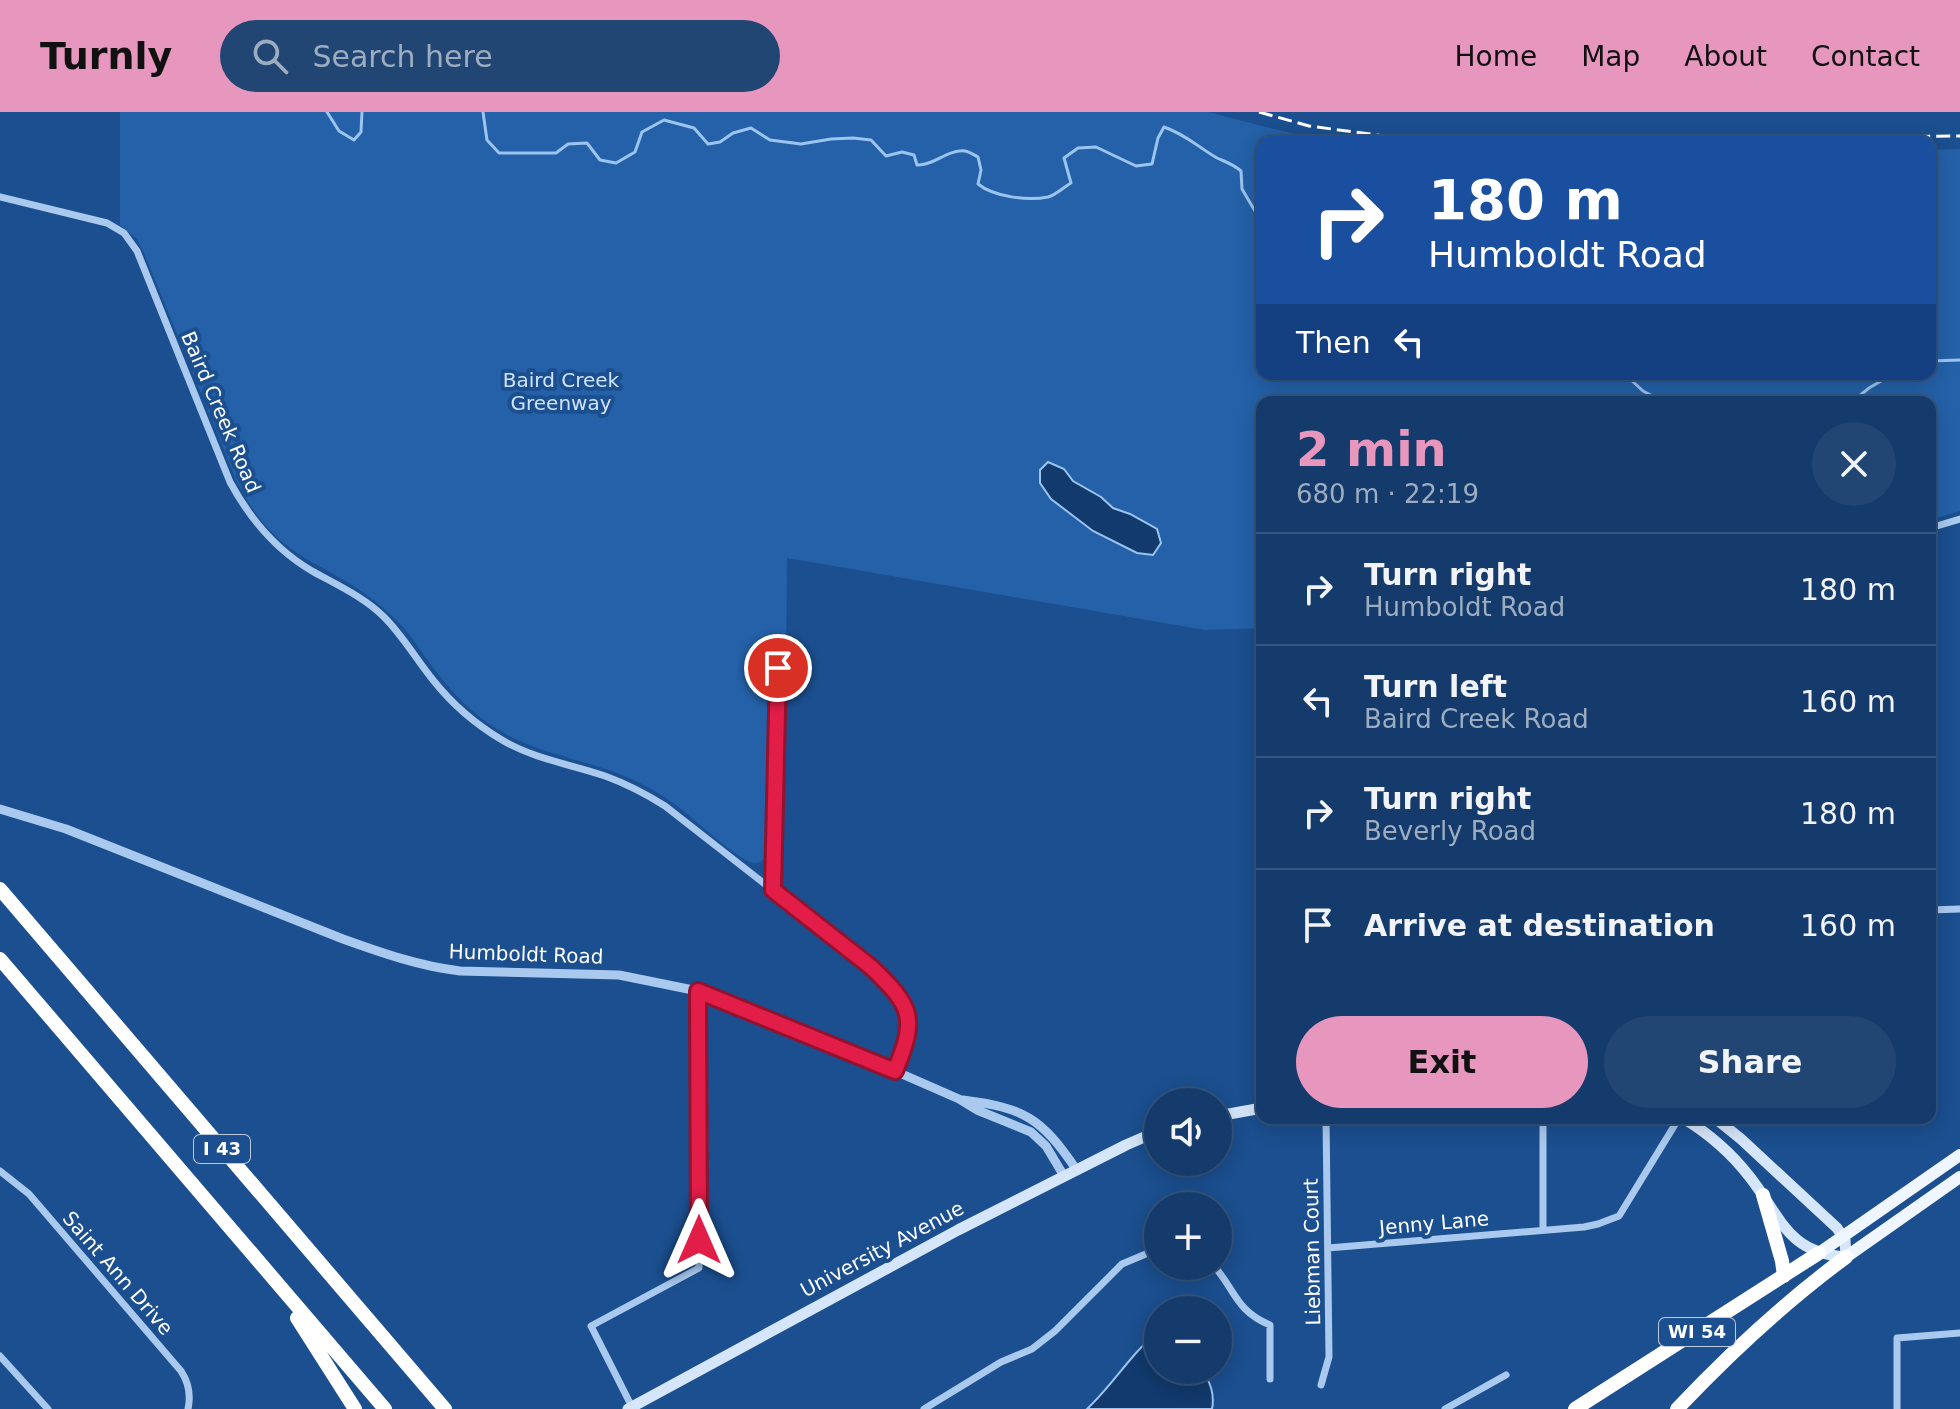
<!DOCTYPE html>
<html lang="en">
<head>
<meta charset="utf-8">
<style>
  body { margin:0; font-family:"DejaVu Sans",sans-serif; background:#214673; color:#f1f3f6; height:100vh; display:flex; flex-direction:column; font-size:30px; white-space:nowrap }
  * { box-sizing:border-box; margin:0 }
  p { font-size:26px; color:#9dadc1 }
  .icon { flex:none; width:44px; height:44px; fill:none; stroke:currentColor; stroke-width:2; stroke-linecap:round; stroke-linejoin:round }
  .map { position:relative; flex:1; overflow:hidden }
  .sheet { position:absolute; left:1256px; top:284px; width:680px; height:728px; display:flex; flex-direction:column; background:#143b6b; border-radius:16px; box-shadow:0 4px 20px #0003,0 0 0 2px #33557e }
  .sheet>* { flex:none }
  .hud { position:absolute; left:1256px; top:24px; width:680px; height:244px; border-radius:16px; box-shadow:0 4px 20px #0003,0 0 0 2px #33557e; background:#1a4fa0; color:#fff; overflow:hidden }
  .controls { position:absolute; left:1144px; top:976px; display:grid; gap:16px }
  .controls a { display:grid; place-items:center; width:88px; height:88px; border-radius:50%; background:#143b6b; box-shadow:0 4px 20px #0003,0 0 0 2px #33557e; font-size:40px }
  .pin { position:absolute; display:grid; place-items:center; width:68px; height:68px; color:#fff; margin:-34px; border:4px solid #fff; border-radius:50%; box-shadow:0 2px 8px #0007 }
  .me { position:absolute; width:88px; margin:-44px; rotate:0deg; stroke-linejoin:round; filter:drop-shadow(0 0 6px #0008) }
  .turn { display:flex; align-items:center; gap:28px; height:168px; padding:0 40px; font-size:36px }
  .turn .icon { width:104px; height:104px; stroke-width:2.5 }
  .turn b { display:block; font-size:56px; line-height:68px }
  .then { display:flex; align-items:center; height:76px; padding:0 40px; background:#0003; gap:16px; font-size:30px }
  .round { display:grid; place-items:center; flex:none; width:84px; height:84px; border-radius:42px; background:#214673 }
  .headline { display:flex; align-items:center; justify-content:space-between; height:136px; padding:0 40px }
  h1 { font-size:48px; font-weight:700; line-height:60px; color:#e797bd }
  .primary-button { display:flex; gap:16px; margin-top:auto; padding:16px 40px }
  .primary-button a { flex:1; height:92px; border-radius:48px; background:#e797bd; color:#111; font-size:32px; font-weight:700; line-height:92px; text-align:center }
  .primary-button a+a { background:#214673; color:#f1f3f6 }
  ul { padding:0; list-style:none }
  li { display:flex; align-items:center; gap:24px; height:112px; padding:0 40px; border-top:2px solid #33557e }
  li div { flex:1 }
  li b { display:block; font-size:30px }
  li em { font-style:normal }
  header { display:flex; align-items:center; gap:48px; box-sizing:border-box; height:112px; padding:0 40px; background:#e797bd; color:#111 }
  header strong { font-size:38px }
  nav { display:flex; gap:44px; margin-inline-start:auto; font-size:28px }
  .search { width:560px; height:72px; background:#214673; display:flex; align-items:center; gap:20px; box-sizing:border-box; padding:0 28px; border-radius:44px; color:#9dadc1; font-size:30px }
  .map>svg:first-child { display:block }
  .green { fill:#2461a8 }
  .water { fill:#123a6d; stroke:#9cc4f0; stroke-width:2 }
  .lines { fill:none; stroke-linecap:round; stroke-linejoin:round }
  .stream { stroke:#9cc4f0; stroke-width:3 }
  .minor { stroke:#a9c9ee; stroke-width:7 }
  .tertiary { stroke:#a9c9ee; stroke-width:9 }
  .secondary { stroke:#d6e6fa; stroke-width:11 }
  .primary { stroke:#f0f6ff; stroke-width:12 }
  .motorway { stroke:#fff; stroke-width:14 }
  .rail { stroke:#fff; stroke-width:3; stroke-dasharray:14 6; stroke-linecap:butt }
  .route-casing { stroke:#92132f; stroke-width:20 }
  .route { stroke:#e11d48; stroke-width:14 }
  .labels { text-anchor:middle; stroke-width:8; stroke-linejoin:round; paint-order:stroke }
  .shield { fill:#1b4f8f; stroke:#bbcadd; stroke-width:2 }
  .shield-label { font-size:18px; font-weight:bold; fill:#fff }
  .park-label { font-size:20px; fill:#cfe3fa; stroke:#1b4f8f }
  .street-label { font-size:20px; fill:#fff; stroke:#1b4f8f }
</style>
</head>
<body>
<header>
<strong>Turnly</strong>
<div class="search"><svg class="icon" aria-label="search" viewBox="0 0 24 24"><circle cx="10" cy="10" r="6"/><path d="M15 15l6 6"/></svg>Search here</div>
<nav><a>Home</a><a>Map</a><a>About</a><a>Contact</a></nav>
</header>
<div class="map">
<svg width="1960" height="1297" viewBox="0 0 1960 1297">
  <rect width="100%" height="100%" fill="#1b4f8f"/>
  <path class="green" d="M120 0H1208L1282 19 1332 30H1262V262H1930V38L1960 37V399L1930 408V290H1262V516L1205 518 787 446 786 557H771L769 735C767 743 764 751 754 751 742 751 698 711 686 701 669 687 650 675 629 666 588 648 543 643 504 621 473 604 449 578 429 550 418 535 409 520 395 507 379 491 361 478 342 467 323 455 302 447 285 432 263 414 250 395 237 370L144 141 137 127 120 113Z"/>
  <path class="water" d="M1048 350 1064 357 1073 369 1101 385 1113 396 1130 402 1157 417 1161 431 1153 443 1137 441 1093 419 1051 387 1040 371V358Z
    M1158 1220V1258H1203C1210 1271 1215 1282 1212 1297H1087C1113 1273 1132 1240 1158 1220Z"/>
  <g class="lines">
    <path class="stream" d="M327 0 339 19 354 28 361 20 362 0
      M483 0 487 28 499 41H556L568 32 587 31 600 48 616 51 635 40 642 20 664 8 694 16 708 32 720 30 733 21 751 16 770 28 801 32 831 27 853 26 871 28 886 44 902 40 914 43 917 53C933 54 948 37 965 39 970 40 974 43 978 45L981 58 978 72C994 85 1028 89 1048 85 1056 83 1064 75 1071 71L1064 46 1078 36 1096 35 1136 54 1152 52 1158 26 1164 15C1185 22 1198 35 1217 46 1226 50 1233 52 1241 59L1242 77 1262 111
      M1930 249 1960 248
      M1617 262 1629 266 1643 279 1664 290
      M1694 290 1725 288 1737 290
      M1774 290 1798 288 1806 290
      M1852 290 1869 276 1893 262"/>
    <path class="minor" d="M0 85 107 111 124 121 137 139 230 370C250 407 276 438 312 459 337 473 364 485 384 505 403 524 416 547 433 568 452 592 475 612 502 628 534 647 570 652 605 664 627 672 646 682 665 694L871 855C913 895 917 906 895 959
      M1930 416 1960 407
      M768 538 778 556 773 778
      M1930 798 1960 797
      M1543 1006V1117
      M0 1059 29 1082 181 1259C189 1271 191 1283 188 1297
      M1328 1136 1584 1115 1598 1112 1619 1104 1679 1006
      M1214 1154C1236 1179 1236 1199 1270 1213V1267
      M0 1244 48 1297
      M1321 1273 1329 1245 1326 1006
      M632 1295 591 1214 699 1156 698 879
      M924 1297 1001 1250 1032 1237 1055 1219 1122 1152 1153 1139H1158
      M1445 1297 1506 1263
      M1897 1297V1226L1960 1221"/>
    <path class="tertiary" d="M0 697 66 717 343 827C382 841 419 854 460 859L619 863 698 879 895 959 959 987 977 998 1031 1020 1046 1034 1064 1064
      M963 988C1025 996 1041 1006 1076 1057"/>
    <path class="secondary" d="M1218 1004 1262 996
      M1683 1006C1708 1021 1731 1041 1749 1064 1781 1104 1786 1141 1846 1145L1845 1128 1837 1116 1741 1027 1715 1006
      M628 1297 958 1118 1126 1033 1158 1019"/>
    <path class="primary" d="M1819 1141 1960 1043
      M1846 1145 1960 1065"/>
    <path class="motorway" d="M0 777 445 1297
      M0 847 385 1297
      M1763 1083 1782 1149 1784 1164
      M297 1206 355 1297
      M1575 1297 1819 1141
      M1677 1297C1729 1242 1785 1190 1846 1145"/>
    <path class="rail" d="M1259 0 1309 14 1385 24 1454 29 1960 24"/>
  </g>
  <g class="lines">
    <defs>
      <path id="route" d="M699 1128 698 879 895 959C917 906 913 895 871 855L773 778 778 556"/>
    </defs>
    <use href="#route" class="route-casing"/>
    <use href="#route" class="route"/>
  </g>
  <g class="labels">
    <g class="shield">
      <rect x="194" y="1023" width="56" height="28" rx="6"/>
      <rect x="1659" y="1206" width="76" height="28" rx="6"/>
    </g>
    <g class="shield-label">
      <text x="222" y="1043">I 43</text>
      <text x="1697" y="1226">WI 54</text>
    </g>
    <g class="park-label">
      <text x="561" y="275">Baird Creek<tspan x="561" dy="23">Greenway</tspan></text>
    </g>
    <g class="street-label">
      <text transform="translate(221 300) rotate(67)" y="7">Baird Creek Road</text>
      <text transform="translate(526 842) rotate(2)" y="7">Humboldt Road</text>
      <text transform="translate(1434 1111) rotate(-5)" y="7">Jenny Lane</text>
      <text transform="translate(882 1137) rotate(-28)" y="7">University Avenue</text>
      <text transform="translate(1312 1140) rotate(-91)" y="7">Liebman Court</text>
      <text transform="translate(118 1161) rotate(49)" y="7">Saint Ann Drive</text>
    </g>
  </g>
</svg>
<div class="controls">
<a><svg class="icon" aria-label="sound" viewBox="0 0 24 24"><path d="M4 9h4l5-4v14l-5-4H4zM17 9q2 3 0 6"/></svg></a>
<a>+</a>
<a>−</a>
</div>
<div class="pin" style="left:778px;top:556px;background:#d93025"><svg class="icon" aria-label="arrive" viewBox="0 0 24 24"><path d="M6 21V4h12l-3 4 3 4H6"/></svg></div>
<svg class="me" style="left:699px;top:1128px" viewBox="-20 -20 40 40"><path d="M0-17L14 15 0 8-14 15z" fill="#e11d48" stroke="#fff" stroke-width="4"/></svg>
<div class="hud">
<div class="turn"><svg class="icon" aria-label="right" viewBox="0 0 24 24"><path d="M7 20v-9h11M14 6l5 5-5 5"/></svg><div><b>180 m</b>Humboldt Road</div></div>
<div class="then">Then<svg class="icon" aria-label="left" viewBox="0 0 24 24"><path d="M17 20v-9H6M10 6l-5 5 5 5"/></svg></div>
</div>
<section class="sheet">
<div class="headline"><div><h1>2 min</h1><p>680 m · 22:19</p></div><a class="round"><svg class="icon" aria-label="close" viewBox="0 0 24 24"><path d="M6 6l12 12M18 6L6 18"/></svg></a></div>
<ul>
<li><svg class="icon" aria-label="right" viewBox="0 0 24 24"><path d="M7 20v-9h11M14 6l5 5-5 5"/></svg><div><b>Turn right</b><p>Humboldt Road</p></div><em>180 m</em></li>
<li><svg class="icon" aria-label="left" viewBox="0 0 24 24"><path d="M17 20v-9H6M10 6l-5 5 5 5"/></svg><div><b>Turn left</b><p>Baird Creek Road</p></div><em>160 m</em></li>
<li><svg class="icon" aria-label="right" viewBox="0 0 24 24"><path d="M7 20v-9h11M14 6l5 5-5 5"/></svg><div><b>Turn right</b><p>Beverly Road</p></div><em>180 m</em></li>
<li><svg class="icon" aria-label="arrive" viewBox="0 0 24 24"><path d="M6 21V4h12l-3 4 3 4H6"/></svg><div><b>Arrive at destination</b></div><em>160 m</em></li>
</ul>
<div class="primary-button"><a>Exit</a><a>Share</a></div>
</section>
</div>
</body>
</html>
